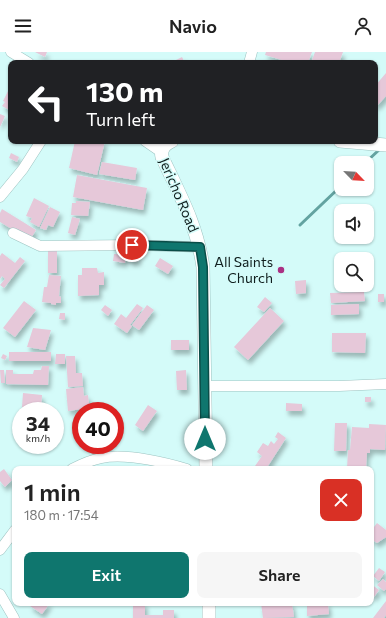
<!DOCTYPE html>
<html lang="en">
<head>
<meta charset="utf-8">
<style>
  body { margin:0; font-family:Commissioner,sans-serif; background:#f6f6f6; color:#222; height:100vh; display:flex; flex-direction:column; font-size:15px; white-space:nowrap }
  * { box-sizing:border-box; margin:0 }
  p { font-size:13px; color:#767676 }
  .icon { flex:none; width:22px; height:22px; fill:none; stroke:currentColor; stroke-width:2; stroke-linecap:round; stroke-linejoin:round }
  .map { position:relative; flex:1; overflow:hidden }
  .drawer { position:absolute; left:12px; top:414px; width:362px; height:140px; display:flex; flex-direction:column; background:#fff; border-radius:8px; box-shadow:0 1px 3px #0004 }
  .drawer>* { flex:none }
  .banner { position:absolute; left:8px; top:8px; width:370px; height:84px; border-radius:8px; box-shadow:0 1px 3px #0004; background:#202124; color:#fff; overflow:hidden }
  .needle { width:26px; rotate:115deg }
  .fabs { position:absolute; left:334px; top:104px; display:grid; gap:8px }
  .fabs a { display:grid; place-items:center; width:40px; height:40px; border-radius:8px; background:#fff; box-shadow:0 1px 3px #0004; font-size:20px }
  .speed { position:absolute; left:12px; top:350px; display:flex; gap:8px; font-size:20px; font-weight:700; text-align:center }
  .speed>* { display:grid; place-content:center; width:52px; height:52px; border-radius:50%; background:#fff; box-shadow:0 1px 3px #0004; line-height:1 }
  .speed small { font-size:10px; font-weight:400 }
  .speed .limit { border:6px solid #d22; background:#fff; color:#111 }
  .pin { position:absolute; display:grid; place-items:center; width:34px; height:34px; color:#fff; margin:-17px; border:2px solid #fff; border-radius:50%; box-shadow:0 1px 4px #0007 }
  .me { position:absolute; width:44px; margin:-22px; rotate:0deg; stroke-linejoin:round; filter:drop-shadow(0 0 3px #0008) }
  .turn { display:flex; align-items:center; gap:14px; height:84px; padding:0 12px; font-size:18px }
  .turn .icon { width:52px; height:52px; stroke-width:2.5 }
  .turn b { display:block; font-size:28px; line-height:34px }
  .round { display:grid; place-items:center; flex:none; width:42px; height:42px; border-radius:8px; background:#f6f6f6 }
  .summary { display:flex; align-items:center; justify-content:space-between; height:68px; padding:0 12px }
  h1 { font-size:24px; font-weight:600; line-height:30px }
  .button { display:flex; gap:8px; margin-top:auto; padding:8px 12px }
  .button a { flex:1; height:46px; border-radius:8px; background:#0f766e; color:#fff; font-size:16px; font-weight:600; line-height:46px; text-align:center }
  .button a+a { background:#f6f6f6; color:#222 }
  header { display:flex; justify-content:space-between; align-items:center; height:52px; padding:0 12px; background:#fff; font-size:18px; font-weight:600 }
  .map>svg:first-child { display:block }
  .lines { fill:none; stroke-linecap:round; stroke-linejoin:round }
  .stream { stroke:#63a3a1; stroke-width:3 }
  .building { fill:#e6c8d9; filter:url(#shadow) }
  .minor-casing { stroke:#9dc3c1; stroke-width:11 }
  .tertiary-casing { stroke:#9dc3c1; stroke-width:14 }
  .minor { stroke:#fff; stroke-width:10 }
  .tertiary { stroke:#fff; stroke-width:13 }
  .route-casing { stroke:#0a4d48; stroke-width:10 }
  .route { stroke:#0f766e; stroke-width:7 }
  .poi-dot { fill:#aa3083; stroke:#d4fbf9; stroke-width:1.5 }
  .labels { text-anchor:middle; stroke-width:3; stroke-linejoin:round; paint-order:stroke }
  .street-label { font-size:14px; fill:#101f1e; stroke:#d4fbf9 }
  .poi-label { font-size:14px; fill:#101f1e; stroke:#d4fbf9; text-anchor:end }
</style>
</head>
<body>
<header><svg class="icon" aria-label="menu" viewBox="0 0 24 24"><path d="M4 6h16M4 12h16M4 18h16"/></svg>Navio<svg class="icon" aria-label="person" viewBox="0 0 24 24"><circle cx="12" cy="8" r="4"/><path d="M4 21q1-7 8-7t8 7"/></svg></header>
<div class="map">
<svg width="386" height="566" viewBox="0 0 386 566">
  <defs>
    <filter id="shadow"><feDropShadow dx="2.5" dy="4.5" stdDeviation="2" flood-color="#0004"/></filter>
  </defs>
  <rect width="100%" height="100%" fill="#d4fbf9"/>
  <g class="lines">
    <path class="stream" d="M365 111 380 97
      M300 173 341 134"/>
  </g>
  <path class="building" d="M35 0H47L45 5Z
    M266 0H312L308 11H292L265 3Z
    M315 0H343L339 11H311Z
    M182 5 185 11H175L174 9Z
    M386 21V44L377 54 375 52V34Z
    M10 35 11 36V59L2 54 5 50 3 49Z
    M0 62 5 64 0 75Z
    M75 89H105L97 123 69 116Z
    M11 101 19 105 17 110 9 106Z
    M102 110 137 116 135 128 99 122Z
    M77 123 147 136 143 158 73 145Z
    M34 146 49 154 39 175 30 170 32 166 26 164Z
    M76 149 90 150 88 164 71 163 72 151H76Z
    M50 155 60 160 53 175 48 173 46 178 40 176Z
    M2 157 36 178 30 188 0 170V161Z
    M72 165 80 167 75 183 68 181Z
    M48 199H57V221H48Z
    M2 201 15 211 20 205 25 209 4 236 0 233 5 227 2 224 0 227V204Z
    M114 202 126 203 125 211 113 209Z
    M138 204 139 209 130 210 129 205Z
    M160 206 173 214 168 222 155 214Z
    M82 216H97L98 221 104 220V233H99V243L78 244V223H82Z
    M49 223 61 224 59 244 61 245V251H56V253L51 252V251L42 250 44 235H47Z
    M306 228V241L296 242 295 229Z
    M364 240 365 249 331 251 330 241Z
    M378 242H384V250H378Z
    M265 245 272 251 264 260 257 255Z
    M24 249 36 258 15 285 3 276Z
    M137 252 143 256 130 273 132 274 127 281 114 272 121 262 126 266Z
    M359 252V262L331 263V253Z
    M105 253 112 258 108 264 101 258Z
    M147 253 154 258 139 278 132 273Z
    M270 256 284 269 248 308 234 295Z
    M60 261H65V268L59 267Z
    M33 276 51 278 45 298 27 295Z
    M332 281H366L365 301 332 300Z
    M171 288H189V298H171Z
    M9 300H51V309H9Z
    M3 302 7 304 5 308 1 306Z
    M56 302H65V312H55Z
    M66 304H75L76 321H82L83 334 68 335Z
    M42 314H49L48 333 6 332V318H13V322H33L34 318H41Z
    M0 318H4L5 331H1Z
    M186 318 187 338H177L176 319Z
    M83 335 84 344 88 343 90 359H82V357L68 359 66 337Z
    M23 341 42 343 41 357 22 355Z
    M365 345H371V350H365Z
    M286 351 302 352V359H286Z
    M148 353 157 359 143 379 135 373Z
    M335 371H347L346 399H334Z
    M369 372 386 373 385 398 370 397V401H367L366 417H347L348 398H350L352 375 369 376Z
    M278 380 286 386 266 417H260L255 414 262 404 257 400 263 391 268 394 271 389 274 392 278 387 275 385Z
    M95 393H107L108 395 97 398Z
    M4 417 12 428 5 435 0 429V420Z
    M377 471 386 478V485L377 491 371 487V479Z
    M379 516 385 520 379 529 373 524Z
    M383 527 386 530V537L384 539 377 533Z
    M371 532 379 538 374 545 371 543Z
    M386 549V563L384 566H373Z
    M32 551H50L42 562 30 554Z
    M133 551H145V563H163V558H174V566H133Z
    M261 551H292L294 565 263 566Z
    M307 551H328L329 562 307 564Z"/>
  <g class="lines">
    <defs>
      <path id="minor" d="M11 0 29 11
        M249 11 252 0
        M145 89 161 100
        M0 145 23 117 41 89
        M13 181 40 194 132 193 200 195
        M205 334H339L386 332
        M72 417C82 412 91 408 101 406 126 401 163 410 187 417
        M0 498 15 478
        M0 542 14 566"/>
      <path id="tertiary" d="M172 89C165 92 160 97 162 105 180 143 197 173 203 215L206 417
        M340 89 386 93
        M209 566V551"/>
    </defs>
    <use href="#minor" class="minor-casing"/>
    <use href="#tertiary" class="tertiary-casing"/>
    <use href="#minor" class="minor"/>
    <use href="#tertiary" class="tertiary"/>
  </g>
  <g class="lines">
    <defs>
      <path id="route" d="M132 193 200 195 203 215 205 387"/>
    </defs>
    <use href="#route" class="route-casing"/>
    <use href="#route" class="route"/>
  </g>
  <circle class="poi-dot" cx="281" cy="218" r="4"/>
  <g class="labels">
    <g class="street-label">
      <text transform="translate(179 143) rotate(67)" y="5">Jericho Road</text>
    </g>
    <g class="poi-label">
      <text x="273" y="215">All Saints<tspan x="273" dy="16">Church</tspan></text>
    </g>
  </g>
</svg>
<div class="fabs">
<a><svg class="needle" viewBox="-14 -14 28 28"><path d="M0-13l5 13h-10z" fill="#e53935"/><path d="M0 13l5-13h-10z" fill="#767676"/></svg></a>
<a><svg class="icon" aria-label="sound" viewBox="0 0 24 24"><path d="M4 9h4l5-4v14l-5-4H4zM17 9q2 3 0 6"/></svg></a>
<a><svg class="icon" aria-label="search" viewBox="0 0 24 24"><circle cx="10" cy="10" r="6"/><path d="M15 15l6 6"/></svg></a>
</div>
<div class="speed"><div>34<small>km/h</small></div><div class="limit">40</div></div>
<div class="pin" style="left:132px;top:193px;background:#d93025"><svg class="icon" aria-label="arrive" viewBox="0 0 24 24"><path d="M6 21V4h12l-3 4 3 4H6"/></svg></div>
<svg class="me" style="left:205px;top:387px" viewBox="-20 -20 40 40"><circle r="19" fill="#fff"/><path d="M0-13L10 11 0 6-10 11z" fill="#0f766e"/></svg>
<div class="banner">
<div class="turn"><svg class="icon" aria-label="left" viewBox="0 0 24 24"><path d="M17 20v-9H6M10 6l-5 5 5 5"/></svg><div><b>130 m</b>Turn left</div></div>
</div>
<section class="drawer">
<div class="summary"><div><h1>1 min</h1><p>180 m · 17:54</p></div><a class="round" style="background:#d93025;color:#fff"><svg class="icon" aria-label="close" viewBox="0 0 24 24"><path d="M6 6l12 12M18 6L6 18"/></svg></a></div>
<div class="button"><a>Exit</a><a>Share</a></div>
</section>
</div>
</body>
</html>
